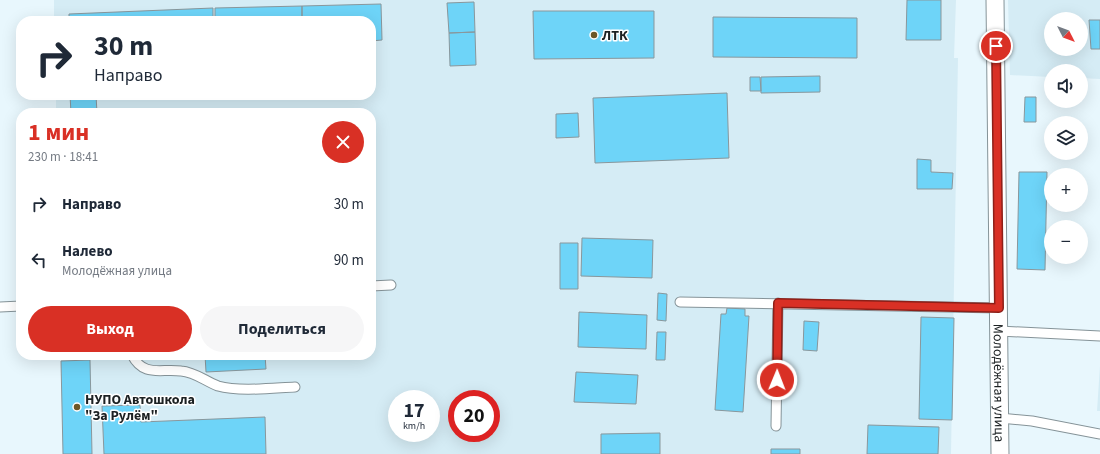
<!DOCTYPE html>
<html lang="ru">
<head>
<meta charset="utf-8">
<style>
  body { margin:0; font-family:"Source Sans 3",sans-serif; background:#f6f6f7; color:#1f2937; height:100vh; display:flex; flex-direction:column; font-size:15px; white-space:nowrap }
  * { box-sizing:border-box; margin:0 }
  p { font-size:13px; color:#747a83 }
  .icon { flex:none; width:22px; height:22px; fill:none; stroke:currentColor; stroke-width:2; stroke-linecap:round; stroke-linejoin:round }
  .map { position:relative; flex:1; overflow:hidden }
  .sheet { position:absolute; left:16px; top:108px; width:360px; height:252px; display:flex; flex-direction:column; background:#fff; border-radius:16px; box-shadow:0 4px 16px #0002 }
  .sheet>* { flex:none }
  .hud { position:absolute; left:16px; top:16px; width:360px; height:84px; border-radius:16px; box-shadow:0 4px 16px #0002; background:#fff; color:#1f2937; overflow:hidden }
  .needle { width:26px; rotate:132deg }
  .controls { position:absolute; left:1044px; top:12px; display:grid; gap:8px }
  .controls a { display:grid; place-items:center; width:44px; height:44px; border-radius:50%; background:#fff; box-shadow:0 4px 16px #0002; font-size:20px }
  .speed { position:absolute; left:388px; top:390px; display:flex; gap:8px; font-size:20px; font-weight:700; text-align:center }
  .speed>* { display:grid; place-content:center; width:52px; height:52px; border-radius:50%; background:#fff; box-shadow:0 4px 16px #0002; line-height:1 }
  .speed small { font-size:10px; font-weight:400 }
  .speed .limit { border:6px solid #d22; background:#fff; color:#111 }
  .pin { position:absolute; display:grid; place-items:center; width:34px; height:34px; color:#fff; margin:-17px; border:2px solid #fff; border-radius:50%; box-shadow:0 1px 4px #0007 }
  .me { position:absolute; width:44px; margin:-22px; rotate:1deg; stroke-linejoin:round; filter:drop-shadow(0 0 3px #0008) }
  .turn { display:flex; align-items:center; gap:14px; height:84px; padding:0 12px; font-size:18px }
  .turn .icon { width:52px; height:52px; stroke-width:2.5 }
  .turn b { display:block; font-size:28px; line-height:34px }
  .round { display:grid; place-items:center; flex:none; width:42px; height:42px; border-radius:21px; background:#f6f6f7 }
  .summary { display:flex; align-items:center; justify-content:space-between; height:68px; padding:0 12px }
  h1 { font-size:24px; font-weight:700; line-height:30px; color:#d93025 }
  .action { display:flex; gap:8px; margin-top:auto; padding:8px 12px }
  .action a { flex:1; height:46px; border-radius:24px; background:#d93025; color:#fff; font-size:16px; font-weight:700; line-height:46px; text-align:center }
  .action a+a { background:#f6f6f7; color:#1f2937 }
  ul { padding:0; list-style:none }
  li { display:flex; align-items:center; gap:12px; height:56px; padding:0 12px }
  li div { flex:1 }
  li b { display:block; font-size:15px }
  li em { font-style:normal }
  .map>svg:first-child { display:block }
  .built { fill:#d5ecf5; fill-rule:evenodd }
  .building { fill:#6ed4f8; stroke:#89979c }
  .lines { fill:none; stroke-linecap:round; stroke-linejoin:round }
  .service-casing { stroke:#859398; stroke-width:11 }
  .minor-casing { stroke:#859398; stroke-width:19 }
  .service { stroke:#fff; stroke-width:9 }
  .minor { stroke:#fff; stroke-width:17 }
  .route-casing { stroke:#8d1f18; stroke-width:10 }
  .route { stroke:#d93025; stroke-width:7 }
  .poi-dot { fill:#6d5626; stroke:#fff; stroke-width:1.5 }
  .labels { text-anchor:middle; stroke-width:3; stroke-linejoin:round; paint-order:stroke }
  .poi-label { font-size:14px; font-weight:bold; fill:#1c2123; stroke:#fff; text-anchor:start }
  .street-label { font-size:14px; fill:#1c2123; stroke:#fff }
</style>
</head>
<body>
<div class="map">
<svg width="1100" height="454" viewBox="0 0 1100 454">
  <rect width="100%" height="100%" fill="#e8f7fd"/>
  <path class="built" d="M54 0H956L954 58H958L951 454H63L61 355H371V113H56V95H371V21H54ZM397 399H431V433H397ZM457 399H491V433H457Z
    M1008 0H1100V79L1081 78V71H1051V77L1010 75ZM1051 19H1081V49H1051Z
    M1100 366V411H1097Z"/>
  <path class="building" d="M907 0H941V40H906Z
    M474 2 475 32 449 33 447 3Z
    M381 4 382 40 371 41V21H302V6Z
    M302 6V21H215V8Z
    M213 8V21H69V14Z
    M533 11H654V58L534 59Z
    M713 17 857 18V58L713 57Z
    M1089 20H1100V49H1091Z
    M475 32 476 65 450 66 449 33Z
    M820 76V92L761 93V77Z
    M750 77H760L761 91H750Z
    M727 93 729 158 595 163 593 98Z
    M70 95H96L97 113H71Z
    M1025 97H1036V122H1024Z
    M578 113 579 137 556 138V114Z
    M917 159 931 160V172L953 173 952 189H917Z
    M1019 172H1047L1045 270 1017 269Z
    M582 238 653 240 652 278 581 276Z
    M560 243H578V289H560Z
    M658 293 667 294 666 321 657 320Z
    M727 308 745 309V316H749L743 412 715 410 721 314H726Z
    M579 312 647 315 646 349 578 347Z
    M921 317 954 318 952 420 919 419Z
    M804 321 819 322 817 351 803 350Z
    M657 332H666L665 360H656Z
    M205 355H265L266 369 206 372Z
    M90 360 92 454H63L61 361Z
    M576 372 638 375 636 404 574 402Z
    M140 405 141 422 265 417 266 454H104L102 406Z
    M868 425 939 427 938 454H867Z
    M660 433V454H601V434Z
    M771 449H800V454H771Z"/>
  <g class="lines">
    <defs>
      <path id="service" d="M371 286 391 285
        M680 302 999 308
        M0 307 21 306
        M999 331 1100 336
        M132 355C144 378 161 368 181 371 195 372 205 381 218 386 239 392 273 388 295 387
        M1000 418 1032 421 1100 434
        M776 426 778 303"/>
      <g id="minor">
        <path id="s1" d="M995 0 1000 454"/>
      </g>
    </defs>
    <use href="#service" class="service-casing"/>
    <use href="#minor" class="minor-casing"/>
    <use href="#service" class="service"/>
    <use href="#minor" class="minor"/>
  </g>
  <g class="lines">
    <defs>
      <path id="route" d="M777 380 778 303 999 308 996 46"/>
    </defs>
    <use href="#route" class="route-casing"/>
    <use href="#route" class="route"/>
  </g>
  <g class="poi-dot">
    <circle cx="594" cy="35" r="4"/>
    <circle cx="77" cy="407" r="4"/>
  </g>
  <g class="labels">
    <g class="poi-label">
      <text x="602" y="40">ЛТК</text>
      <text x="85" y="404">НУПО Автошкола<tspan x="85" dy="16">"За Рулём"</tspan></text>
    </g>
    <g class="street-label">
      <text dy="5" stroke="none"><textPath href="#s1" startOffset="383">Молодёжная улица</textPath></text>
    </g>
  </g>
</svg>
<div class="controls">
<a><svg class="needle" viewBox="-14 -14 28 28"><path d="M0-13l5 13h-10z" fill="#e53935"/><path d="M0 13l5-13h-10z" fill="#747a83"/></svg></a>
<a><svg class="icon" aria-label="sound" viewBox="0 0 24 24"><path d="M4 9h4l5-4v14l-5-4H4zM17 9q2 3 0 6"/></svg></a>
<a><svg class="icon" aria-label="layers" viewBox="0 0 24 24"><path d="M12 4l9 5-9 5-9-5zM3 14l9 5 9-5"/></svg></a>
<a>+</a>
<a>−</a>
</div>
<div class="speed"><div>17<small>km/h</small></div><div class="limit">20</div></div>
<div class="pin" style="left:996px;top:46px;background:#d93025"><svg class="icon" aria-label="arrive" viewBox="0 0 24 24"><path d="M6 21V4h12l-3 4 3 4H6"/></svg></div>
<svg class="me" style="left:777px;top:380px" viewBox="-20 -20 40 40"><circle r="17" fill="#d93025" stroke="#fff" stroke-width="3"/><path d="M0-11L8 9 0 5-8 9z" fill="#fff"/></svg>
<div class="hud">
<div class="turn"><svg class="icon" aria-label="right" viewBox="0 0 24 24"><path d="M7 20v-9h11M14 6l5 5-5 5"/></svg><div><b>30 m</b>Направо</div></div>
</div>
<section class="sheet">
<div class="summary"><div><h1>1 мин</h1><p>230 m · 18:41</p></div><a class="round" style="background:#d93025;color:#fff"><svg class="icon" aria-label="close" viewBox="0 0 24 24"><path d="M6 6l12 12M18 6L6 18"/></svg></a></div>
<ul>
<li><svg class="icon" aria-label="right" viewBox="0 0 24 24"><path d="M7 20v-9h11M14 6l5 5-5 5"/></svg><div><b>Направо</b></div><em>30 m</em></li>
<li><svg class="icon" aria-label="left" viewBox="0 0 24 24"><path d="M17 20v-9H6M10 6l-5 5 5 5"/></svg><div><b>Налево</b><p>Молодёжная улица</p></div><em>90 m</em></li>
</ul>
<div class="action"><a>Выход</a><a>Поделиться</a></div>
</section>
</div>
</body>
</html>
